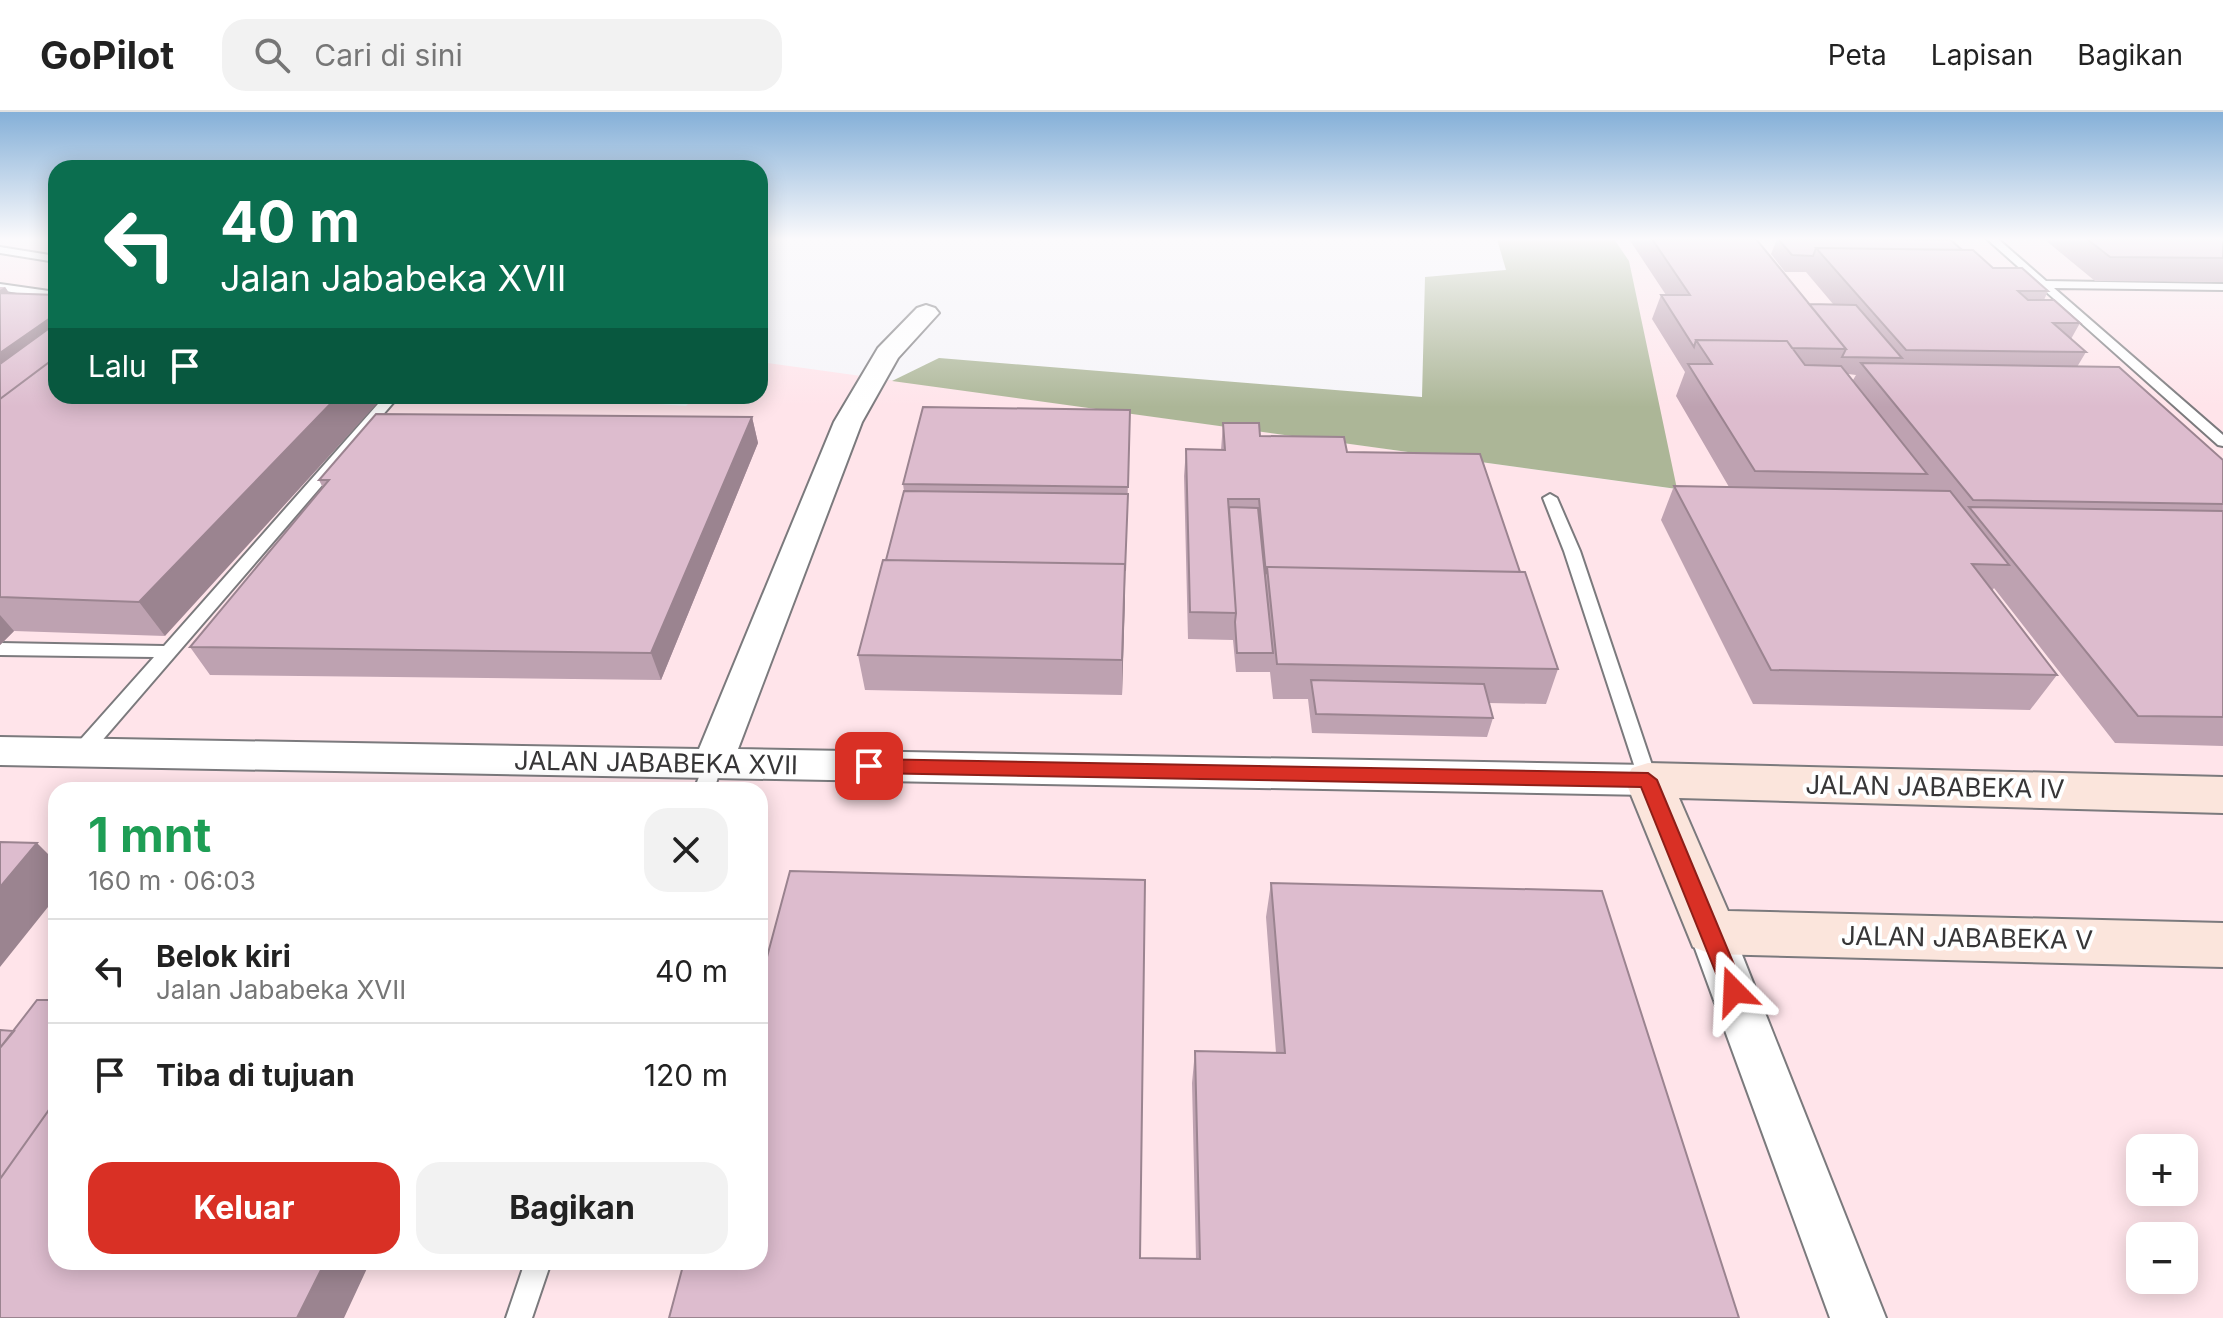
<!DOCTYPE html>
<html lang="id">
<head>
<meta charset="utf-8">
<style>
  body { margin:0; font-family:Inter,sans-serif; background:#f2f2f2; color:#222; height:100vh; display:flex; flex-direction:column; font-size:30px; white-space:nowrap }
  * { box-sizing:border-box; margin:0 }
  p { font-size:26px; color:#767676 }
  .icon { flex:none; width:44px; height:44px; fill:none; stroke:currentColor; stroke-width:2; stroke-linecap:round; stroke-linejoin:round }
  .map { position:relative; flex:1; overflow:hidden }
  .details { position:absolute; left:48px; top:670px; width:720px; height:488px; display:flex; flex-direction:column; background:#fff; border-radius:24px; box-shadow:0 4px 20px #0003 }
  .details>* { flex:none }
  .guide { position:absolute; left:48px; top:48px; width:720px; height:244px; border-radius:24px; box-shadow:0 4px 20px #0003; background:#0b6e4f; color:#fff; overflow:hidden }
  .controls { position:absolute; left:2126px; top:1022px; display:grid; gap:16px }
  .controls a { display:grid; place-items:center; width:72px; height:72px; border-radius:16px; background:#fff; box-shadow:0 4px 20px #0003; font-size:40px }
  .pin { position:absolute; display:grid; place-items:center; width:68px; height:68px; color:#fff; margin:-34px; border-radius:16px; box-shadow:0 4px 12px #0006 }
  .me { position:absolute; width:88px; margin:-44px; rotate:339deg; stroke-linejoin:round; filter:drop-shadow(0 0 6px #0008) }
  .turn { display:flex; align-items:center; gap:28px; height:168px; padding:0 40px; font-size:36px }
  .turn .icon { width:104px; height:104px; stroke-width:2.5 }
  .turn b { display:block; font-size:56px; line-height:68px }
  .then { display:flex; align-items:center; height:76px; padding:0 40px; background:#0003; gap:16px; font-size:30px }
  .round { display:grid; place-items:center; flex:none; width:84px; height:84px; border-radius:24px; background:#f2f2f2 }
  .overview { display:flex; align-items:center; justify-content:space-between; height:136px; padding:0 40px }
  h1 { font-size:48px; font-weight:700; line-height:60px; color:#1e9e55 }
  .cta { display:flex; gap:16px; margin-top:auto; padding:16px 40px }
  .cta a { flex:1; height:92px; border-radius:24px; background:#d93025; color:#fff; font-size:32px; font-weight:700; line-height:92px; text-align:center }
  .cta a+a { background:#f2f2f2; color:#222 }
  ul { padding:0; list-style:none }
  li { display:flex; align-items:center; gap:24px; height:104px; padding:0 40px; border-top:2px solid #e0e0e0 }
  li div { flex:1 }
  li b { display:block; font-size:30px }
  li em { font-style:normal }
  header { display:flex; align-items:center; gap:48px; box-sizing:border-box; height:112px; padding:0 40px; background:#fff; border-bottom:2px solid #e0e0e0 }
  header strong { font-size:38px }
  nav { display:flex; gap:44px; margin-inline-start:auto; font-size:28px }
  .search { width:560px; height:72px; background:#f2f2f2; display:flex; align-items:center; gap:20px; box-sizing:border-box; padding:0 28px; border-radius:24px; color:#767676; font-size:30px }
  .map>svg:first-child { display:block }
  .industrial { fill:#ffe4ea; fill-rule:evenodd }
  .forest { fill:#acb697 }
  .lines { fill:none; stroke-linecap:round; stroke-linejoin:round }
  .lane-casing { stroke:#7b7a7d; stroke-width:4 }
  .street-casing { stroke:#7b7a7d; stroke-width:4 }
  .secondary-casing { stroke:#7b7a7d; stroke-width:4 }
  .lane { fill:#fff; fill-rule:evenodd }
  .street { fill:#fff; fill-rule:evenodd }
  .secondary { fill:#fbe5dc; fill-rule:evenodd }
  .wall { fill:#bea2b1; fill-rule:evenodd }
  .shaded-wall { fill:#9b8490 }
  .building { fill:#ddbcce; stroke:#9b8490; stroke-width:2 }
  .route { fill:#d93025; stroke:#8d1f18; stroke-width:2 }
  .labels { text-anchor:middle; stroke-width:8; stroke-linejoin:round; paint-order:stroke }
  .street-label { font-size:26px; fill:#373637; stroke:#fff }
</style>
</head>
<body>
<header>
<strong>GoPilot</strong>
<div class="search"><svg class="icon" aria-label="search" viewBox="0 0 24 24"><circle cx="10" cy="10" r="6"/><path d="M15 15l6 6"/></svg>Cari di sini</div>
<nav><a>Peta</a><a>Lapisan</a><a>Bagikan</a></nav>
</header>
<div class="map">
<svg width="2223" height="1206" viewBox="0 0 2223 1206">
  <rect width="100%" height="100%" fill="#f6f5f9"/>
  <path class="industrial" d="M0 127H56V284H540L686 294 696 284H760V250L1676 377 1629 149 1614 127H2223V1206H0ZM56 678H760V1150H56ZM2140 1036H2184V1080H2140ZM2140 1124H2184V1168H2140Z"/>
  <path class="forest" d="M1497 127H1614L1629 149 1677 377 892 269 939 246 1422 285 1425 165 1506 158Z"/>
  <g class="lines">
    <defs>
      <path id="lane" d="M1987 127H1998L2046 169 2223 172V178L2054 176 2223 323V334L2218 333Z
        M0 135 56 144V150L0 141Z
        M0 172 56 180V188L0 178Z
        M385 284H399L87 646H73L71 641 73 636 154 545 0 543V531L164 534Z
        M1550 382 1557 386 1580 439 1657 668 1655 673H1641L1639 668 1564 439 1543 386Z
        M713 645 720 647 722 652 714 678H694L706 647Z
        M525 1150H551L532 1206H506Z"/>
      <path id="street" d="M926 193 935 196 939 201 898 246 862 310 738 637 1648 653 1662 657 1668 668 1662 679 1648 683 0 653V625L699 637 834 310 878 236 917 196Z
        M1711 801 1727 807 1733 820 1886 1206H1830L1689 820 1695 807Z"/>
      <path id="secondary" d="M1648 651 2223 665V701L1679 686 1728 799 2223 811V855L1711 842 1693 835 1625 668 1632 656Z"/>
    </defs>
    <use href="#lane" class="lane-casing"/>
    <use href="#street" class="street-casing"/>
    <use href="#secondary" class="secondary-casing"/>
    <use href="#lane" class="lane"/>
    <use href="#street" class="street"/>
    <use href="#secondary" class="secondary"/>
  </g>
  <path class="wall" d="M1629 127H1756L1809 192H1833L1806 160H1785L1771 142 1777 127H1834L1962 138 1993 156 2048 179 2044 188 2080 211 2071 227 2086 240 2077 255 2223 348V634L2115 631 1994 476 1992 479 2057 563 2030 598 1753 592 1661 408 1674 374 1729 375 1676 284 1685 260 1652 207 1661 183H1666ZM1848 262 1856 263 1853 268Z
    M2044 127H2223V170L2095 169Z
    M0 175H5L9 181 165 524 14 519 0 533Z
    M1130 298 1122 583 865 578 858 543 886 448 904 379 903 372Z
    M752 305 758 331 661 568 210 563 190 535 323 376 319 368Z
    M1223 311 1260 324 1347 340 1520 460 1558 557 1546 592 1489 591 1493 606 1487 625 1312 621 1308 587H1273L1270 560H1236L1233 528 1188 527 1184 364 1186 337 1221 338Z
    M1271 771 1739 1206 1140 1146 1196 1147 1192 971 1195 939 1276 941 1266 805Z"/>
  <path class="shaded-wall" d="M5 175 26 206 0 187V178Z
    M56 202V249L0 291V241Z
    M338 284H384L165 524 139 490Z
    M752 305 758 331 661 568 651 541Z
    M1125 452V487L1122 583V548Z
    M0 503 14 519 0 533Z
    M37 731 56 750V785L0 855V775Z
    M325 1150H370L344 1206H297Z"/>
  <path class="building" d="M1652 127H1756L1846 237 1792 236 1787 229 1696 228 1694 235 1661 183H1690Z
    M1778 127 1951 128 1962 138 1816 136 1813 144 1792 143Z
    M2087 127H2223V146L2110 145Z
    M1816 136 1973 138 1993 156H2022L2048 179H2018L2028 188H2054L2080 211H2053L2086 240 1906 238Z
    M0 181 56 183V202L0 241Z
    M1809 192 1856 193 1902 246 1842 245 1846 237Z
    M55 212 56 245 0 287V252Z
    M1696 228 1787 229 1805 253 1841 254 1927 362 1755 359 1688 252H1712Z
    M56 245V284H338L139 490 0 485V287Z
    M1861 251 2119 255 2223 348V392L1973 388Z
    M923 295 1130 298 1128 375 903 372Z
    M376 302 752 305 651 541 190 535 329 368H319Z
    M1223 311H1259L1260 324 1344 325 1347 340 1480 342 1520 460 1267 455 1266 462 1259 387H1228L1236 501 1190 500 1186 337 1225 338Z
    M1674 374 1950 379 2009 453 1972 452 2057 563 1771 558Z
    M904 379 1128 382 1125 459V452L886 448Z
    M1229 395 1258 396 1273 541H1237L1235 510 1236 501Z
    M1969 395 2223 399V605L2138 604Z
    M883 448 1125 452 1122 548 858 543Z
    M1267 455 1525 460 1558 557 1277 552Z
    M1311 568 1484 572 1493 606 1316 602Z
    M0 730 37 731 0 775Z
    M790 759 1145 768 1140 1146 1200 1147 1195 939 1285 941 1271 771 1602 779 1739 1206H669L684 1150H760V871Z
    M56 879V988L0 1067V936L37 888H49Z
    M0 918 14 919 0 936Z
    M56 988V1150H325L297 1206H0V1067Z"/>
  <linearGradient id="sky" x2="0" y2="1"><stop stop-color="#85b0d8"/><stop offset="0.43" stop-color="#fbfafc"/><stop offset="1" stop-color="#fbfafc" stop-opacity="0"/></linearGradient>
  <rect width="2223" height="295" fill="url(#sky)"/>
  <path class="route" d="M869 647 1648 661 1657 668 1745 879 1742 886 1734 889 1726 886 1641 675 869 661 859 654Z"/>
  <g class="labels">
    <g class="street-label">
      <text transform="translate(656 651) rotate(1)" y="9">JALAN JABABEKA XVII</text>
      <text transform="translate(1935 675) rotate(1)" y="9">JALAN JABABEKA IV</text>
      <text transform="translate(1967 826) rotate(1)" y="9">JALAN JABABEKA V</text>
    </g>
  </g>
</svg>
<div class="controls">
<a>+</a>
<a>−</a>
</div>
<div class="pin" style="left:869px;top:654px;background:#d93025"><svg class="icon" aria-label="arrive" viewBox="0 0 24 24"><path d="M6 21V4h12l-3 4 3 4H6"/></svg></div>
<svg class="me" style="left:1734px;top:879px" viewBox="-20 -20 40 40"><path d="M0-17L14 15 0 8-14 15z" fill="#d93025" stroke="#fff" stroke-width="4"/></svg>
<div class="guide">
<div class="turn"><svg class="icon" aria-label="left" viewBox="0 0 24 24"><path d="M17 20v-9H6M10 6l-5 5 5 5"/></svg><div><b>40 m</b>Jalan Jababeka XVII</div></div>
<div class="then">Lalu<svg class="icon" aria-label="arrive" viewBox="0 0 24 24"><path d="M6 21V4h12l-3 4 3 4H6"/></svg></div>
</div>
<section class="details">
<div class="overview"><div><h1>1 mnt</h1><p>160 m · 06:03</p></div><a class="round"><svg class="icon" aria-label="close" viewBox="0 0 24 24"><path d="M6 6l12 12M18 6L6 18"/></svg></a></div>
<ul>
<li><svg class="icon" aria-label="left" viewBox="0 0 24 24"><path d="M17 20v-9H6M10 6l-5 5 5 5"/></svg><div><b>Belok kiri</b><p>Jalan Jababeka XVII</p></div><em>40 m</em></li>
<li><svg class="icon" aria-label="arrive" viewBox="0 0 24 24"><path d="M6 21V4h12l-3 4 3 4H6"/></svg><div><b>Tiba di tujuan</b></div><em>120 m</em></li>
</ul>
<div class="cta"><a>Keluar</a><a>Bagikan</a></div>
</section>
</div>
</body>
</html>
